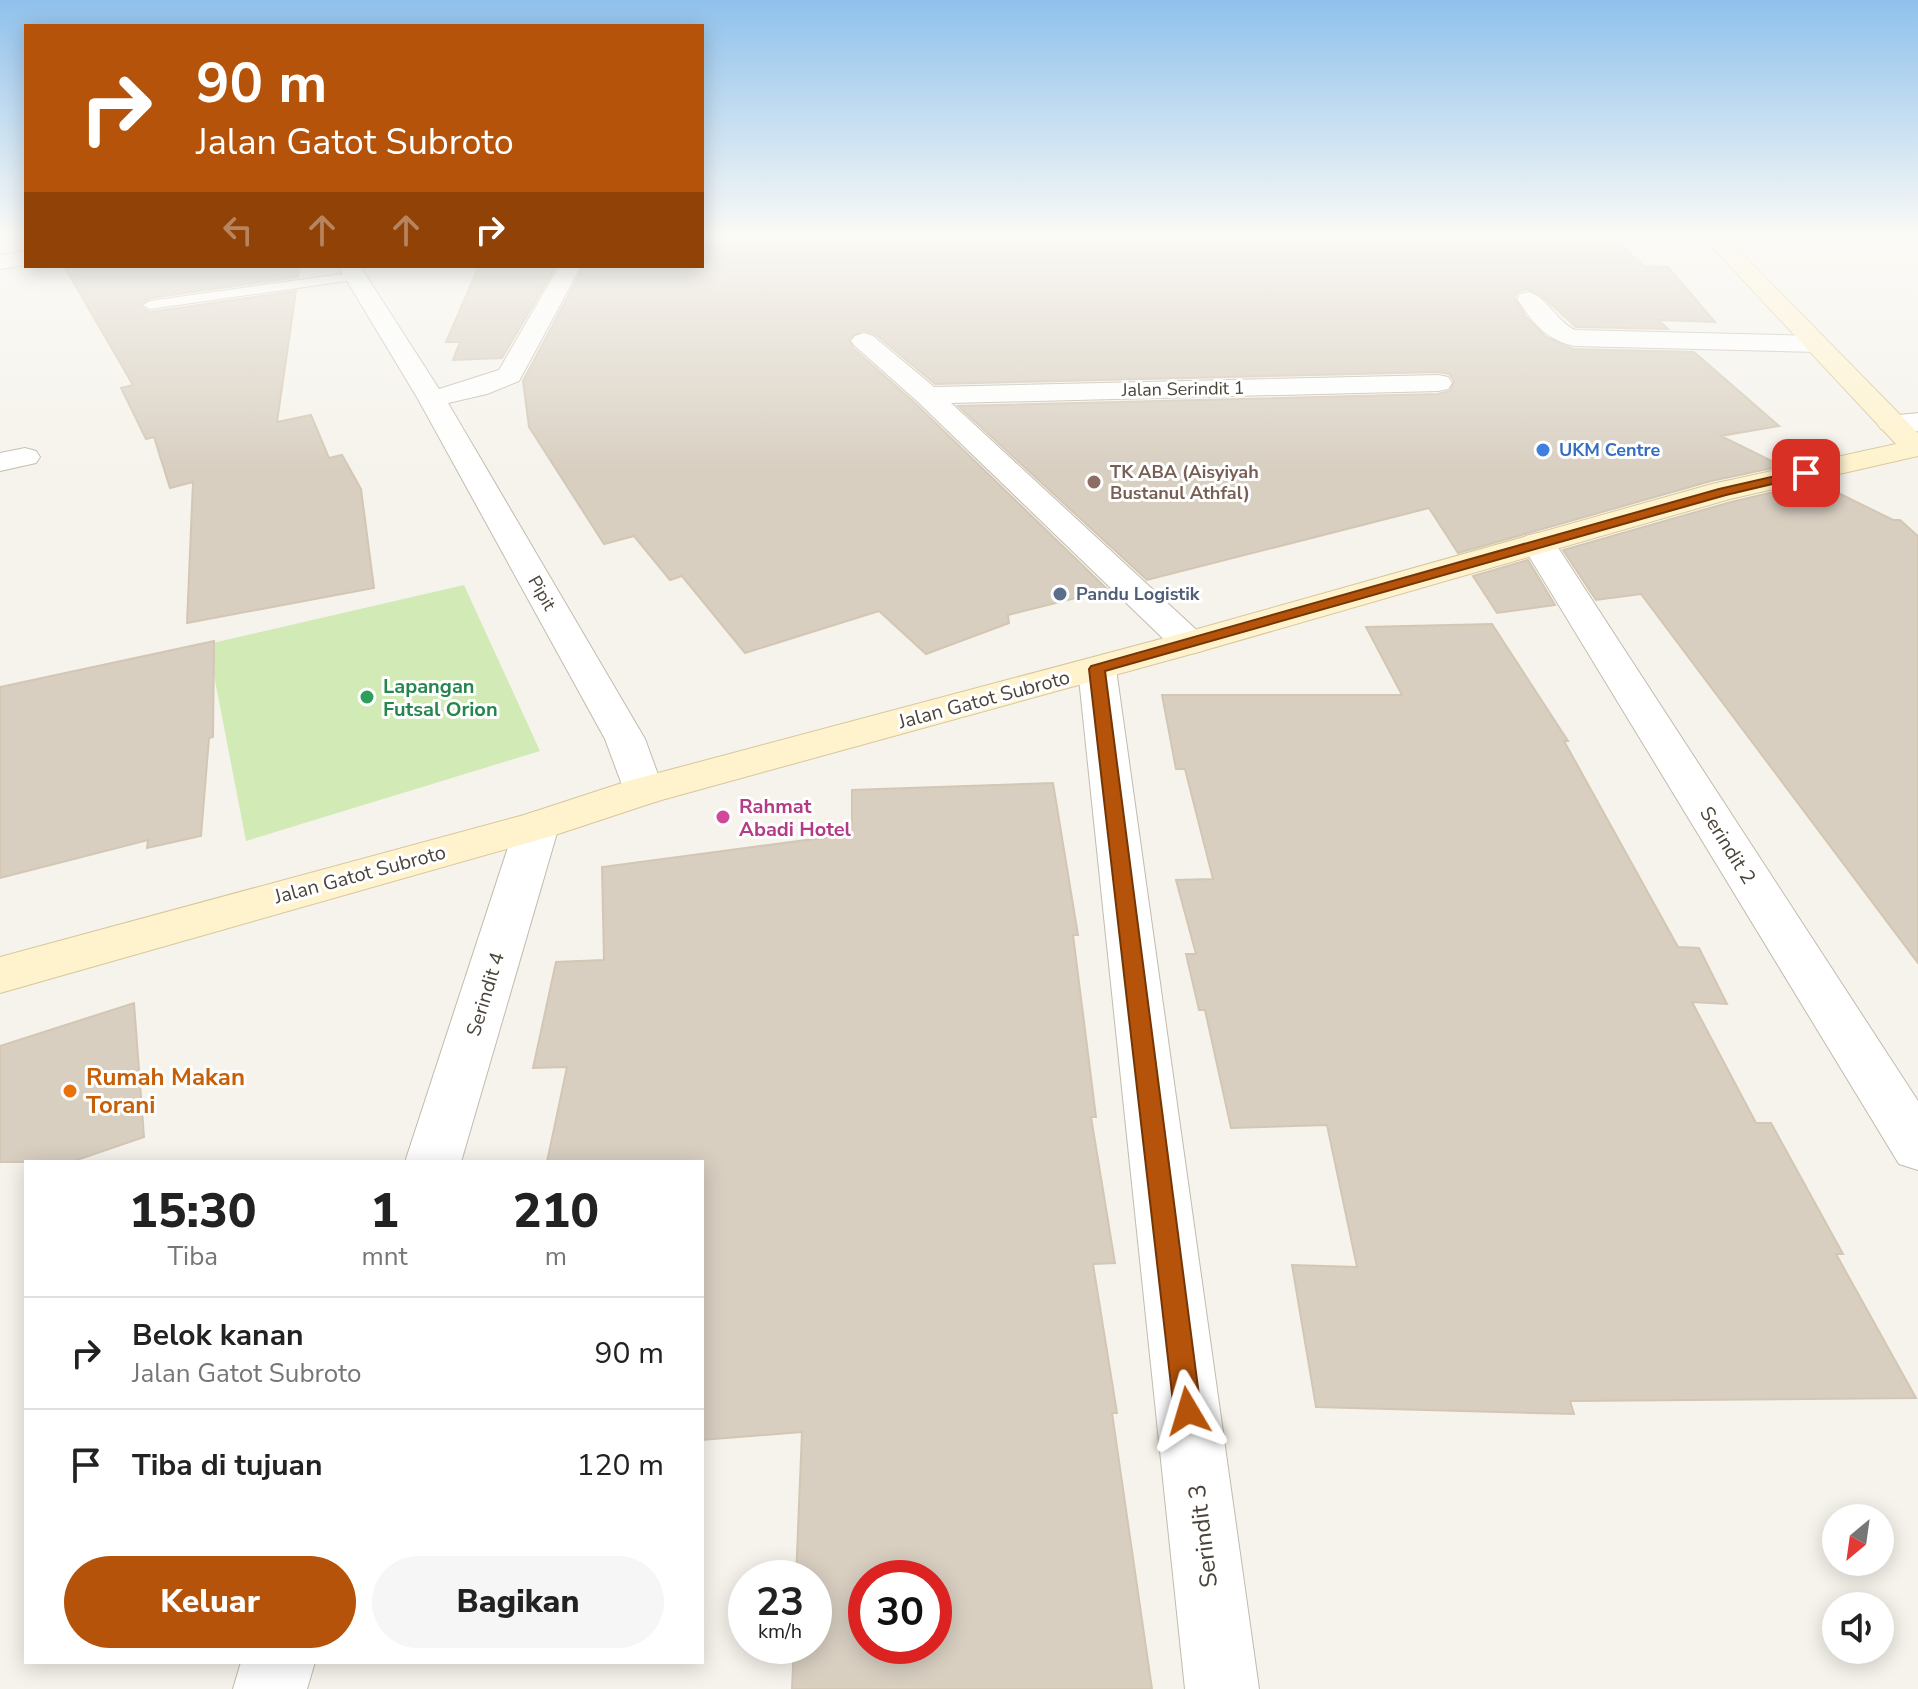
<!DOCTYPE html>
<html lang="id">
<head>
<meta charset="utf-8">
<style>
  body { margin:0; font-family:"Nunito Sans",sans-serif; background:#f6f6f6; color:#222; height:100vh; display:flex; flex-direction:column; font-size:30px; white-space:nowrap }
  * { box-sizing:border-box; margin:0 }
  p { font-size:26px; color:#767676 }
  .icon { flex:none; width:44px; height:44px; fill:none; stroke:currentColor; stroke-width:2; stroke-linecap:round; stroke-linejoin:round }
  .map { position:relative; flex:1; overflow:hidden }
  .details { position:absolute; left:24px; top:1160px; width:680px; height:504px; display:flex; flex-direction:column; background:#fff; border-radius:0px; box-shadow:0 4px 20px #0003 }
  .details>* { flex:none }
  .banner { position:absolute; left:24px; top:24px; width:680px; height:244px; border-radius:0px; box-shadow:0 4px 20px #0003; background:#b45309; color:#fff; overflow:hidden }
  .needle { width:52px; rotate:209deg }
  .controls { position:absolute; left:1822px; top:1504px; display:grid; gap:16px }
  .controls a { display:grid; place-items:center; width:72px; height:72px; border-radius:50%; background:#fff; box-shadow:0 4px 20px #0003; font-size:40px }
  .speed { position:absolute; left:728px; top:1560px; display:flex; gap:16px; font-size:40px; font-weight:700; text-align:center }
  .speed>* { display:grid; place-content:center; width:104px; height:104px; border-radius:50%; background:#fff; box-shadow:0 4px 20px #0003; line-height:1 }
  .speed small { font-size:20px; font-weight:400 }
  .speed .limit { border:12px solid #d22; background:#fff; color:#111 }
  .pin { position:absolute; display:grid; place-items:center; width:68px; height:68px; color:#fff; margin:-34px; border-radius:16px; box-shadow:0 4px 12px #0006 }
  .me { position:absolute; width:88px; margin:-44px; rotate:353deg; stroke-linejoin:round; filter:drop-shadow(0 0 6px #0008) }
  .turn { display:flex; align-items:center; gap:28px; height:168px; padding:0 40px; font-size:36px }
  .turn .icon { width:104px; height:104px; stroke-width:2.5 }
  .turn b { display:block; font-size:56px; line-height:68px }
  .lanes { display:flex; align-items:center; height:76px; padding:0 40px; background:#0003; justify-content:center; gap:40px; direction:ltr }
  .lanes .off { opacity:.35 }
  .eta { display:flex; justify-content:space-evenly; align-items:center; height:136px; text-align:center }
  .eta b { font-size:48px; font-weight:800; line-height:56px }
  .cta { display:flex; gap:16px; margin-top:auto; padding:16px 40px }
  .cta a { flex:1; height:92px; border-radius:48px; background:#b45309; color:#fff; font-size:32px; font-weight:800; line-height:92px; text-align:center }
  .cta a+a { background:#f6f6f6; color:#222 }
  ul { padding:0; list-style:none }
  li { display:flex; align-items:center; gap:24px; height:112px; padding:0 40px; border-top:2px solid #e0e0e0 }
  li div { flex:1 }
  li b { display:block; font-size:30px }
  li em { font-style:normal }
  .map>svg:first-child { display:block }
  .green { fill:#d2eab5 }
  .building { fill:#d8cfc1; stroke:#d3c7b4; stroke-width:2; fill-rule:evenodd }
  .lines { fill:none; stroke-linecap:round; stroke-linejoin:round }
  .lane-casing { stroke:#c2bbae; stroke-width:2 }
  .street-casing { stroke:#c2bbae; stroke-width:2 }
  .secondary-casing { stroke:#d6c79b; stroke-width:2 }
  .lane { fill:#fff; fill-rule:evenodd }
  .street { fill:#fff; fill-rule:evenodd }
  .secondary { fill:#fff3cd; fill-rule:evenodd }
  .route { fill:#b45309; stroke:#753606; stroke-width:2 }
  .shop-dot { fill:#3f7fe0; stroke:#fff; stroke-width:3 }
  .education-dot { fill:#8d6e63; stroke:#fff; stroke-width:3 }
  .service-dot { fill:#5c6f8a; stroke:#fff; stroke-width:3 }
  .leisure-dot { fill:#2e9e5b; stroke:#fff; stroke-width:3 }
  .hotel-dot { fill:#d1479c; stroke:#fff; stroke-width:3 }
  .food-dot { fill:#e8710a; stroke:#fff; stroke-width:3 }
  .labels { text-anchor:middle; stroke-width:6; stroke-linejoin:round; paint-order:stroke }
  .far-street-label { font-size:18px; fill:#4b4439; stroke:#fff }
  .far-shop-label { font-size:18px; font-weight:bold; fill:#366cbe; stroke:#fff; text-anchor:start }
  .far-education-label { font-size:18px; font-weight:bold; fill:#785e54; stroke:#fff; text-anchor:start }
  .far-service-label { font-size:18px; font-weight:bold; fill:#4e5e75; stroke:#fff; text-anchor:start }
  .leisure-label { font-size:20px; font-weight:bold; fill:#27864d; stroke:#fff; text-anchor:start }
  .street-label { font-size:20px; fill:#4b4439; stroke:#fff }
  .hotel-label { font-size:20px; font-weight:bold; fill:#b23c85; stroke:#fff; text-anchor:start }
  .near-food-label { font-size:24px; font-weight:bold; fill:#c56008; stroke:#fff; text-anchor:start }
  .near-street-label { font-size:24px; fill:#4b4439; stroke:#fff }
</style>
</head>
<body>
<div class="map">
<svg width="1918" height="1689" viewBox="0 0 1918 1689">
  <rect width="100%" height="100%" fill="#f6f3ec"/>
  <path class="green" d="M464 585 540 751 246 841 208 644Z"/>
  <path class="building" d="M702 233H1608L1644 266 1668 267 1715 322 1658 320 1668 329 1576 327 1542 296 1528 289 1519 291 1514 297 1526 317 1546 337 1573 349 1694 352 1779 426 1721 436 1782 466 1711 481 1458 553 1429 508 1147 580 958 406 1438 394 1450 391 1454 381 1449 374 1438 372 935 384 875 334 863 330 849 339 853 348 915 403 1108 590 1008 615 1009 623 926 654 879 611 745 653 682 576 670 580 634 536 604 544 529 427 523 381 584 266H702Z
    M64 266H299L298 277 150 298 140 306 150 312 296 291 277 422 311 415 329 458 342 455 361 489 374 588 187 623 193 482 170 488 154 437 146 439 121 388 133 385Z
    M479 266H556L502 358 453 360 460 342H446Z
    M1816 482 1893 520H1900L1918 536V963L1641 594 1596 600 1563 550 1731 502Z
    M1528 560 1555 605 1497 613 1473 576Z
    M1492 624 1568 741H1564L1678 947 1699 948 1727 1004 1692 1002 1756 1123H1771L1843 1254H1836L1916 1398 1570 1401 1574 1414 1316 1407 1292 1265 1357 1267 1327 1125 1231 1128 1205 1010H1199L1186 954H1196L1176 880 1213 879 1185 769H1176L1162 695H1402L1366 627Z
    M214 641 213 737 209 738 201 836 147 848 148 840 0 878V687Z
    M1053 783 1078 935H1073L1096 1117H1091L1115 1263 1093 1264 1117 1413H1112L1152 1689H792L794 1646H814V1578H796L802 1432 702 1440V1162H547L567 1067 533 1068 556 962 604 960 602 867 852 834V790ZM866 1578H934V1646H866Z
    M134 1003 144 1137 71 1162H0V1046Z"/>
  <g class="lines">
    <defs>
      <path id="lane" d="M355 272 360 273V279L150 309 143 305 150 301Z"/>
      <path id="street" d="M26 251V265L0 269V255Z
        M338 266H360L439 389 499 370 559 266H581L519 381 487 394 448 403 645 739 664 791 658 801 643 805 628 801 605 739 418 399Z
        M1529 292C1546 296 1556 321 1575 330L1816 336 1825 339 1829 344 1825 349 1816 352 1574 346C1545 339 1533 323 1517 299L1520 294Z
        M864 333 873 336 934 387 1438 375 1448 377 1452 383 1448 389 1438 391 951 403 1202 635 1207 643 1202 651 1189 654 1176 651 917 401 855 346 851 341 855 336Z
        M1918 413V431L1881 429 1877 423 1881 417Z
        M25 448 36 451 40 457 36 463 0 471V453Z
        M1538 533 1550 536 1555 543 1918 1101V1170L1899 1164 1521 543 1526 536Z
        M1097 658 1110 661 1116 669 1259 1689H1185L1078 669 1084 661Z
        M537 811 552 816 559 826 461 1162H405L515 826 522 816Z
        M241 1662H315L307 1689H233Z"/>
      <path id="secondary" d="M1699 233H1722L1918 433V456L1730 499 1202 651 658 801 552 836 0 993V957L524 815 628 781 1176 635 1712 484 1896 444Z"/>
    </defs>
    <use href="#lane" class="lane-casing"/>
    <use href="#street" class="street-casing"/>
    <use href="#secondary" class="secondary-casing"/>
    <use href="#lane" class="lane"/>
    <use href="#street" class="street"/>
    <use href="#secondary" class="secondary"/>
  </g>
  <linearGradient id="sky" x2="0" y2="1"><stop stop-color="#8fc1ec"/><stop offset="0.5" stop-color="#fbfaf6"/><stop offset="1" stop-color="#fbfaf6" stop-opacity="0"/></linearGradient>
  <rect width="1918" height="470" fill="url(#sky)"/>
  <path class="route" d="M1806 469 1810 470V475L1726 495 1105 671 1201 1411 1197 1420 1188 1424 1178 1420 1174 1411 1089 669 1091 666 1719 489Z"/>
  <circle class="shop-dot" cx="1543" cy="450" r="8"/>
  <circle class="education-dot" cx="1094" cy="482" r="8"/>
  <circle class="service-dot" cx="1060" cy="594" r="8"/>
  <circle class="leisure-dot" cx="367" cy="697" r="8"/>
  <circle class="hotel-dot" cx="723" cy="817" r="8"/>
  <circle class="food-dot" cx="70" cy="1091" r="8"/>
  <g class="labels">
    <g class="far-street-label">
      <text transform="translate(1183 389) rotate(-1)" y="6">Jalan Serindit 1</text>
      <text transform="translate(542 593) rotate(60)" y="6">Pipit</text>
    </g>
    <g class="far-shop-label">
      <text x="1559" y="456">UKM Centre</text>
    </g>
    <g class="far-education-label">
      <text x="1110" y="478">TK ABA (Aisyiyah<tspan x="1110" dy="21">Bustanul Athfal)</tspan></text>
    </g>
    <g class="far-service-label">
      <text x="1076" y="600">Pandu Logistik</text>
    </g>
    <g class="leisure-label">
      <text x="383" y="693">Lapangan<tspan x="383" dy="23">Futsal Orion</tspan></text>
    </g>
    <g class="street-label">
      <text transform="translate(984 699) rotate(-15)" y="7">Jalan Gatot Subroto</text>
      <text transform="translate(1728 845) rotate(58)" y="7">Serindit 2</text>
      <text transform="translate(360 874) rotate(-15)" y="7">Jalan Gatot Subroto</text>
      <text transform="translate(485 994) rotate(-73)" y="7">Serindit 4</text>
    </g>
    <g class="hotel-label">
      <text x="739" y="813">Rahmat<tspan x="739" dy="23">Abadi Hotel</tspan></text>
    </g>
    <g class="near-food-label">
      <text x="86" y="1085">Rumah Makan<tspan x="86" dy="28">Torani</tspan></text>
    </g>
    <g class="near-street-label">
      <text transform="translate(1203 1536) rotate(-97)" y="8">Serindit 3</text>
    </g>
  </g>
</svg>
<div class="controls">
<a><svg class="needle" viewBox="-14 -14 28 28"><path d="M0-13l5 13h-10z" fill="#e53935"/><path d="M0 13l5-13h-10z" fill="#767676"/></svg></a>
<a><svg class="icon" aria-label="sound" viewBox="0 0 24 24"><path d="M4 9h4l5-4v14l-5-4H4zM17 9q2 3 0 6"/></svg></a>
</div>
<div class="speed"><div>23<small>km/h</small></div><div class="limit">30</div></div>
<div class="pin" style="left:1806px;top:473px;background:#d93025"><svg class="icon" aria-label="arrive" viewBox="0 0 24 24"><path d="M6 21V4h12l-3 4 3 4H6"/></svg></div>
<svg class="me" style="left:1188px;top:1411px" viewBox="-20 -20 40 40"><path d="M0-17L14 15 0 8-14 15z" fill="#b45309" stroke="#fff" stroke-width="4"/></svg>
<div class="banner">
<div class="turn"><svg class="icon" aria-label="right" viewBox="0 0 24 24"><path d="M7 20v-9h11M14 6l5 5-5 5"/></svg><div><b>90 m</b>Jalan Gatot Subroto</div></div>
<div class="lanes"><svg class="icon off" aria-label="left" viewBox="0 0 24 24"><path d="M17 20v-9H6M10 6l-5 5 5 5"/></svg><svg class="icon off" aria-label="ahead" viewBox="0 0 24 24"><path d="M12 20V5M6 11l6-6 6 6"/></svg><svg class="icon off" aria-label="ahead" viewBox="0 0 24 24"><path d="M12 20V5M6 11l6-6 6 6"/></svg><svg class="icon" aria-label="right" viewBox="0 0 24 24"><path d="M7 20v-9h11M14 6l5 5-5 5"/></svg></div>
</div>
<section class="details">
<div class="eta">
<div><b>15:30</b><p>Tiba</p></div>
<div><b>1</b><p>mnt</p></div>
<div><b>210</b><p>m</p></div>
</div>
<ul>
<li><svg class="icon" aria-label="right" viewBox="0 0 24 24"><path d="M7 20v-9h11M14 6l5 5-5 5"/></svg><div><b>Belok kanan</b><p>Jalan Gatot Subroto</p></div><em>90 m</em></li>
<li><svg class="icon" aria-label="arrive" viewBox="0 0 24 24"><path d="M6 21V4h12l-3 4 3 4H6"/></svg><div><b>Tiba di tujuan</b></div><em>120 m</em></li>
</ul>
<div class="cta"><a>Keluar</a><a>Bagikan</a></div>
</section>
</div>
</body>
</html>
